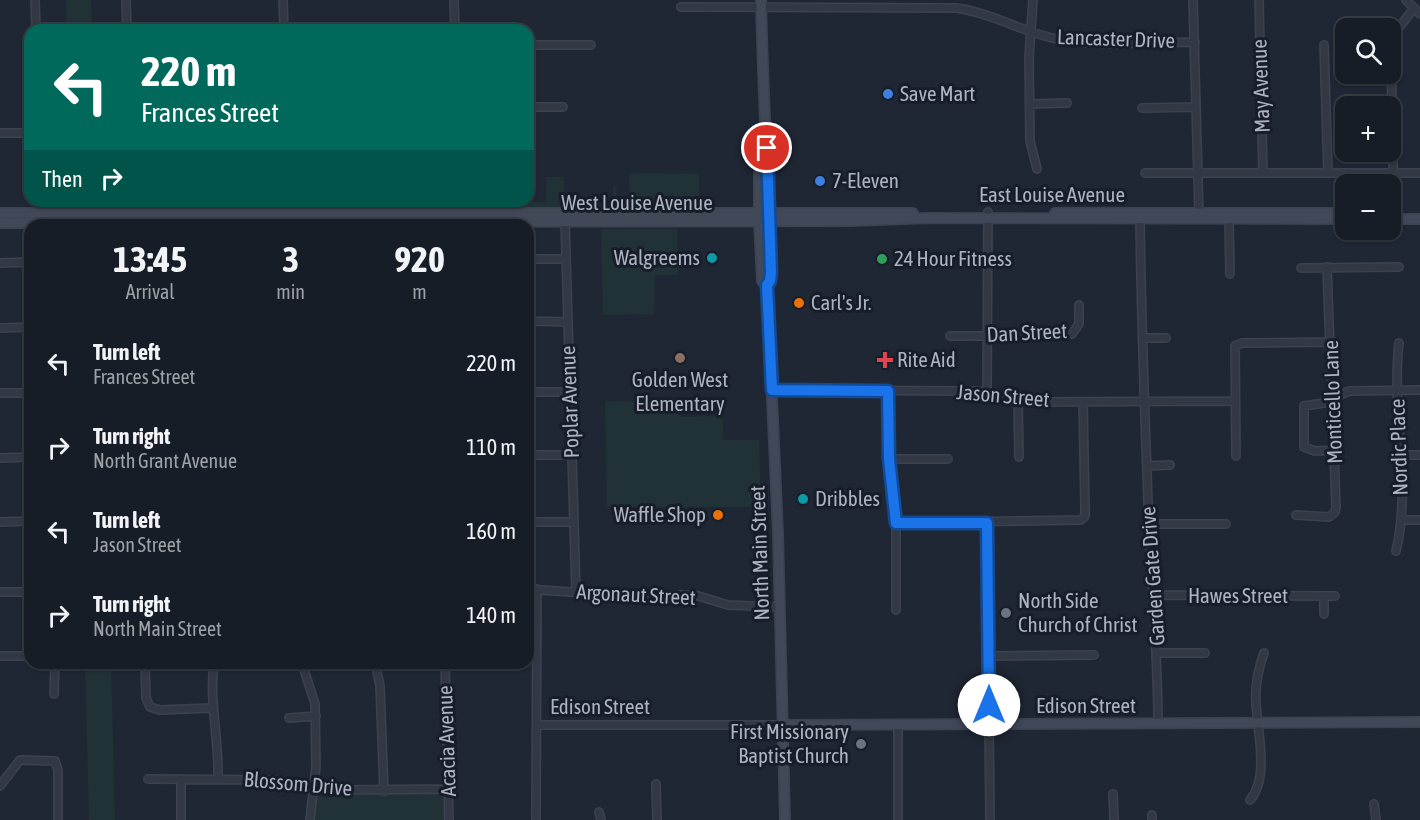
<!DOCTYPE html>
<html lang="en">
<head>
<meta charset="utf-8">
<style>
  body { margin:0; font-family:"Asap Condensed",sans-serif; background:#242a33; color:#f1f3f6; height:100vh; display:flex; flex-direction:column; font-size:22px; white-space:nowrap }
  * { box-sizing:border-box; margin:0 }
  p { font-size:20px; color:#9ea2a7 }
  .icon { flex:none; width:33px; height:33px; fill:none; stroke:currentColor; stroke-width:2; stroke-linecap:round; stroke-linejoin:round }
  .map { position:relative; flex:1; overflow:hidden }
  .side { position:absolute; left:24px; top:219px; width:510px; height:450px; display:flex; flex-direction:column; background:#171d27; border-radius:18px; box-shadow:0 2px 4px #0004,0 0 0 2px #363b44 }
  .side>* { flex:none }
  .hud { position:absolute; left:24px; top:24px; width:510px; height:183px; border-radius:18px; box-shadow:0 2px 4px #0004,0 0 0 2px #363b44; background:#00695c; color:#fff; overflow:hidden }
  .controls { position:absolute; left:1335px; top:18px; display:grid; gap:12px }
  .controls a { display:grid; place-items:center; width:66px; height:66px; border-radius:12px; background:#171d27; box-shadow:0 2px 4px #0004,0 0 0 2px #363b44; font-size:30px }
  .pin { position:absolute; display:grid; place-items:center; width:51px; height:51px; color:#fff; margin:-26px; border:3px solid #fff; border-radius:50%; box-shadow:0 2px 6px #0007 }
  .me { position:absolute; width:66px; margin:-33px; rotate:0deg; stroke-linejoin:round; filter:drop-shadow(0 0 4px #0008) }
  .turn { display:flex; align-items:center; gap:21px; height:126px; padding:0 18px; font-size:27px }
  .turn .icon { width:78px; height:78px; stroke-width:2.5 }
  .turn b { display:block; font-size:42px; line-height:51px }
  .then { display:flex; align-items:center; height:57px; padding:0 18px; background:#0003; gap:12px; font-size:22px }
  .eta { display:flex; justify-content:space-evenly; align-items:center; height:102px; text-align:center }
  .eta b { font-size:36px; font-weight:700; line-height:42px }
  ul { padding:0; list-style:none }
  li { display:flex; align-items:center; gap:18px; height:84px; padding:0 18px }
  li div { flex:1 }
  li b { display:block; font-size:22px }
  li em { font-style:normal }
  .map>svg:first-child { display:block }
  .green { fill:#213236 }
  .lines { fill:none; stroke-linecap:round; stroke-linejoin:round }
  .street-casing { stroke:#3c424f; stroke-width:10 }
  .secondary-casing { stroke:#3c424f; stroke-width:12 }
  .street { stroke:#323945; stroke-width:7 }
  .secondary { stroke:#414858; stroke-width:9 }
  .route-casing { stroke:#114b97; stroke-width:15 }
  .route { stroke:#1a73e8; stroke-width:10 }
  .shop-dot { fill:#3f7fe0; stroke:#181e29; stroke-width:2 }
  .culture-dot { fill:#0f9aa8; stroke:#181e29; stroke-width:2 }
  .leisure-dot { fill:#2e9e5b; stroke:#181e29; stroke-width:2 }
  .food-dot { fill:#e8710a; stroke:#181e29; stroke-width:2 }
  .education-dot { fill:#8d6e63; stroke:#181e29; stroke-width:2 }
  .health-dot { fill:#e0444e; stroke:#181e29; stroke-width:2 }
  .worship-dot { fill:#6b7280; stroke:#181e29; stroke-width:2 }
  .labels { text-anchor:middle; stroke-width:6; stroke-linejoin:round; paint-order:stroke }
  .street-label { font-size:21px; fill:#acb3c2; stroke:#181e29 }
  .poi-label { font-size:21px; fill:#acb3c2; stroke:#181e29; text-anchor:start }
</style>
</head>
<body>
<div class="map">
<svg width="1420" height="820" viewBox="0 0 1420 820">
  <rect width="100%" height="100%" fill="#1f2734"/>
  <path class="green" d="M66 0H91L92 30H67Z
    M629 173 699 174V200L694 207H630Z
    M546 177H564V197H568V203H608L613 201V186H617L615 207H524V201L546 203Z
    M601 229H677L678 275H655L654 314 603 315Z
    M605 401 678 403 679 417 722 416 724 440H759L761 507H607Z
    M85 663H111L115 820H89Z
    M313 787 449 789V820H310Z"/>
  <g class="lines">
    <defs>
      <path id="street" d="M35 0 36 30
        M126 0 127 30
        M283 0 284 30
        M454 0 455 30
        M1033 0 1029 57 1030 141 1037 169
        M1193 0 1199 213
        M1259 0 1263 173
        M1406 0 1420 14
        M681 7 956 8C992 13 1022 32 1057 39 1095 47 1155 42 1195 42
        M528 45H591
        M1324 45 1328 173
        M1030 104 1067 103
        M528 107H563
        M1142 108 1196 107
        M0 133H30
        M1145 173H1420
        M133 201V213
        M289 201 290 216
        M463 201V216
        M1394 213 1391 50 1395 33 1414 8
        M1140 216C1141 320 1145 424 1149 527 1152 593 1158 657 1158 723
        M565 220 576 592
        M1229 220 1230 274
        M528 259H566
        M0 263 30 262
        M1301 268 1399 267
        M528 321 568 322
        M0 328 30 327
        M950 336 1072 334 1079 324V305
        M1143 338H1166
        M772 390 976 391 1037 402 1234 401
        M888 391 889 459 896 523V610
        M528 392H570
        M987 392 988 212
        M0 393H30
        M1018 399 1019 457
        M1334 450 1315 451 1304 447V406L1324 403 1349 391 1420 390
        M528 455H572
        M1399 455H1420
        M1236 456 1235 346 1242 343 1331 342
        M0 458 30 457
        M889 459H948
        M1147 466 1170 465
        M1296 515 1329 517 1335 512 1336 507 1327 267
        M1402 520H1420
        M0 522 30 521
        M528 522H573
        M896 523 1081 520 1085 516V507L1083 402
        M987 523 990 820
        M1149 524H1226
        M1396 551C1412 484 1391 412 1399 343
        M528 589 612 595H695L728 605 780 607
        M0 592H30
        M1152 595 1335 596
        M1324 596V614
        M1158 653H1205
        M0 656H30
        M988 656 1094 655
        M145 663 146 698 150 707 160 710 211 708
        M214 663C209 704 219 737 218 778
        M302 663 315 704 316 766 310 820
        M375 663 380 686 384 791
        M445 663 449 820
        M54 694 55 663
        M289 718 316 716
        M898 724V820
        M537 725H783
        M148 779 272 780 341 790 449 789
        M181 779V820
        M656 784 657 820
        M0 786 20 760 55 761 58 770V820
        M1113 794 1114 820
        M1250 800C1268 780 1259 738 1257 714 1254 694 1257 672 1264 653
        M1374 804 1376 820
        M599 812 601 820
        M1152 815V820
        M536 820 537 589"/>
      <path id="secondary" d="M761 0C763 91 768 180 771 271L770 281 767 286 778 533 785 820
        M764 128 759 136V221L762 281 767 286
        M0 213H913
        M1055 213H1346
        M1390 219H1420
        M0 223 851 221 930 218 1346 219
        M783 725 1420 722"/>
    </defs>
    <use href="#street" class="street-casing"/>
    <use href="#secondary" class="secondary-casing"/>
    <use href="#street" class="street"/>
    <use href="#secondary" class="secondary"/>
  </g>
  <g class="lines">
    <defs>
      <path id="route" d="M767 148 771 272 770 281 767 285 772 390 888 391 889 459 896 523H987L989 705"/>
    </defs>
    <use href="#route" class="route-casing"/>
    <use href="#route" class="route"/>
  </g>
  <g class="shop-dot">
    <circle cx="888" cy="94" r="6"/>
    <circle cx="820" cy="181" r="6"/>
  </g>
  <g class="culture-dot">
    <circle cx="712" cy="258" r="6"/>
    <circle cx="803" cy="499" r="6"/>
  </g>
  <circle class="leisure-dot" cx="882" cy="259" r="6"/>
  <g class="food-dot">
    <circle cx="799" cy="303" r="6"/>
    <circle cx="718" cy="515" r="6"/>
  </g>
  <circle class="education-dot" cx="680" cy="358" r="6"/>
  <path class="health-dot" d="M882 351h6v6h6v6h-6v6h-6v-6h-6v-6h6z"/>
  <g class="worship-dot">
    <circle cx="1006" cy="613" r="6"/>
    <circle cx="861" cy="744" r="6"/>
  </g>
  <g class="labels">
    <g class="street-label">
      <text transform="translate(1116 39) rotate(2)" y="7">Lancaster Drive</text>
      <text transform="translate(1261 86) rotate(-92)" y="7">May Avenue</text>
      <text x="1052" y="202">East Louise Avenue</text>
      <text x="637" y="210">West Louise Avenue</text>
      <text transform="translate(1027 333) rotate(-3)" y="7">Dan Street</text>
      <text transform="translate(1003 396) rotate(5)" y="7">Jason Street</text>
      <text transform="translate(570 402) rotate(-92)" y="7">Poplar Avenue</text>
      <text transform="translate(1333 402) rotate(-92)" y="7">Monticello Lane</text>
      <text transform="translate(1399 447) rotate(-92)" y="7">Nordic Place</text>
      <text transform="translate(760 553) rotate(-92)" y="7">North Main Street</text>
      <text transform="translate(1153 576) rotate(-94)" y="7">Garden Gate Drive</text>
      <text transform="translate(636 595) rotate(3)" y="7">Argonaut Street</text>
      <text x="1238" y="603">Hawes Street</text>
      <text x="1086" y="713">Edison Street</text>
      <text x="600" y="714">Edison Street</text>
      <text transform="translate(447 741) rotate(-92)" y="7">Acacia Avenue</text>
      <text transform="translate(298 784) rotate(5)" y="7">Blossom Drive</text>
    </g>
    <g class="poi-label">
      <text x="900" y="101">Save Mart</text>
      <text x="832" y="188">7-Eleven</text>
      <text x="700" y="265" text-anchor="end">Walgreems</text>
      <text x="894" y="266">24 Hour Fitness</text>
      <text x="811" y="310">Carl's Jr.</text>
      <text x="897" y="367">Rite Aid</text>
      <text x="680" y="387" text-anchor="middle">Golden West<tspan x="680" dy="24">Elementary</tspan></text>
      <text x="815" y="506">Dribbles</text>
      <text x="706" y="522" text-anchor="end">Waffle Shop</text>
      <text x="1018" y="608">North Side<tspan x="1018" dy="24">Church of Christ</tspan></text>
      <text x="849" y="739" text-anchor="end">First Missionary<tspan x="849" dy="24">Baptist Church</tspan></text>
    </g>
  </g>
</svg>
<div class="controls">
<a><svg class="icon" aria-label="search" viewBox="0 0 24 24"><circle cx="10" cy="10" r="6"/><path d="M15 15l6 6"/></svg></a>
<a>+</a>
<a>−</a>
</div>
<div class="pin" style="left:767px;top:148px;background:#d93025"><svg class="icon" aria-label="arrive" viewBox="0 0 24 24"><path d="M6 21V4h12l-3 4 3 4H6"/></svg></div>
<svg class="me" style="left:989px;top:705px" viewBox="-20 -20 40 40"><circle r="19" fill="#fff"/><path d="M0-13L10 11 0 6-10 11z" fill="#1a73e8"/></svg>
<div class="hud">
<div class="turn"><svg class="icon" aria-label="left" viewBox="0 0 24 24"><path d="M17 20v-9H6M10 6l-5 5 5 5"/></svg><div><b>220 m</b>Frances Street</div></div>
<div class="then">Then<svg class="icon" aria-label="right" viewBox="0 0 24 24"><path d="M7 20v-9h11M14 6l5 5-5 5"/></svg></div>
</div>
<section class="side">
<div class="eta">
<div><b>13:45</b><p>Arrival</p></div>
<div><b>3</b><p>min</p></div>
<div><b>920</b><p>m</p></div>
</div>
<ul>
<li><svg class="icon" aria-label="left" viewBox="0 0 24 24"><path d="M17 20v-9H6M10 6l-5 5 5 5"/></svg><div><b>Turn left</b><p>Frances Street</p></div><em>220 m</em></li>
<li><svg class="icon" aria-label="right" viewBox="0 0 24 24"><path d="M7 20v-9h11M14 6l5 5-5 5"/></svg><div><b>Turn right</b><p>North Grant Avenue</p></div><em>110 m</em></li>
<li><svg class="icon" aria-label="left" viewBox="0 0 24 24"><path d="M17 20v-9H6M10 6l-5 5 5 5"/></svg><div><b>Turn left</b><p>Jason Street</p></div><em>160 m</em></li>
<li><svg class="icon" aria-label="right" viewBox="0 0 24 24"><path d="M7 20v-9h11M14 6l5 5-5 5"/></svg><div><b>Turn right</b><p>North Main Street</p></div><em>140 m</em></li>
</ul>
</section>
</div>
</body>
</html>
